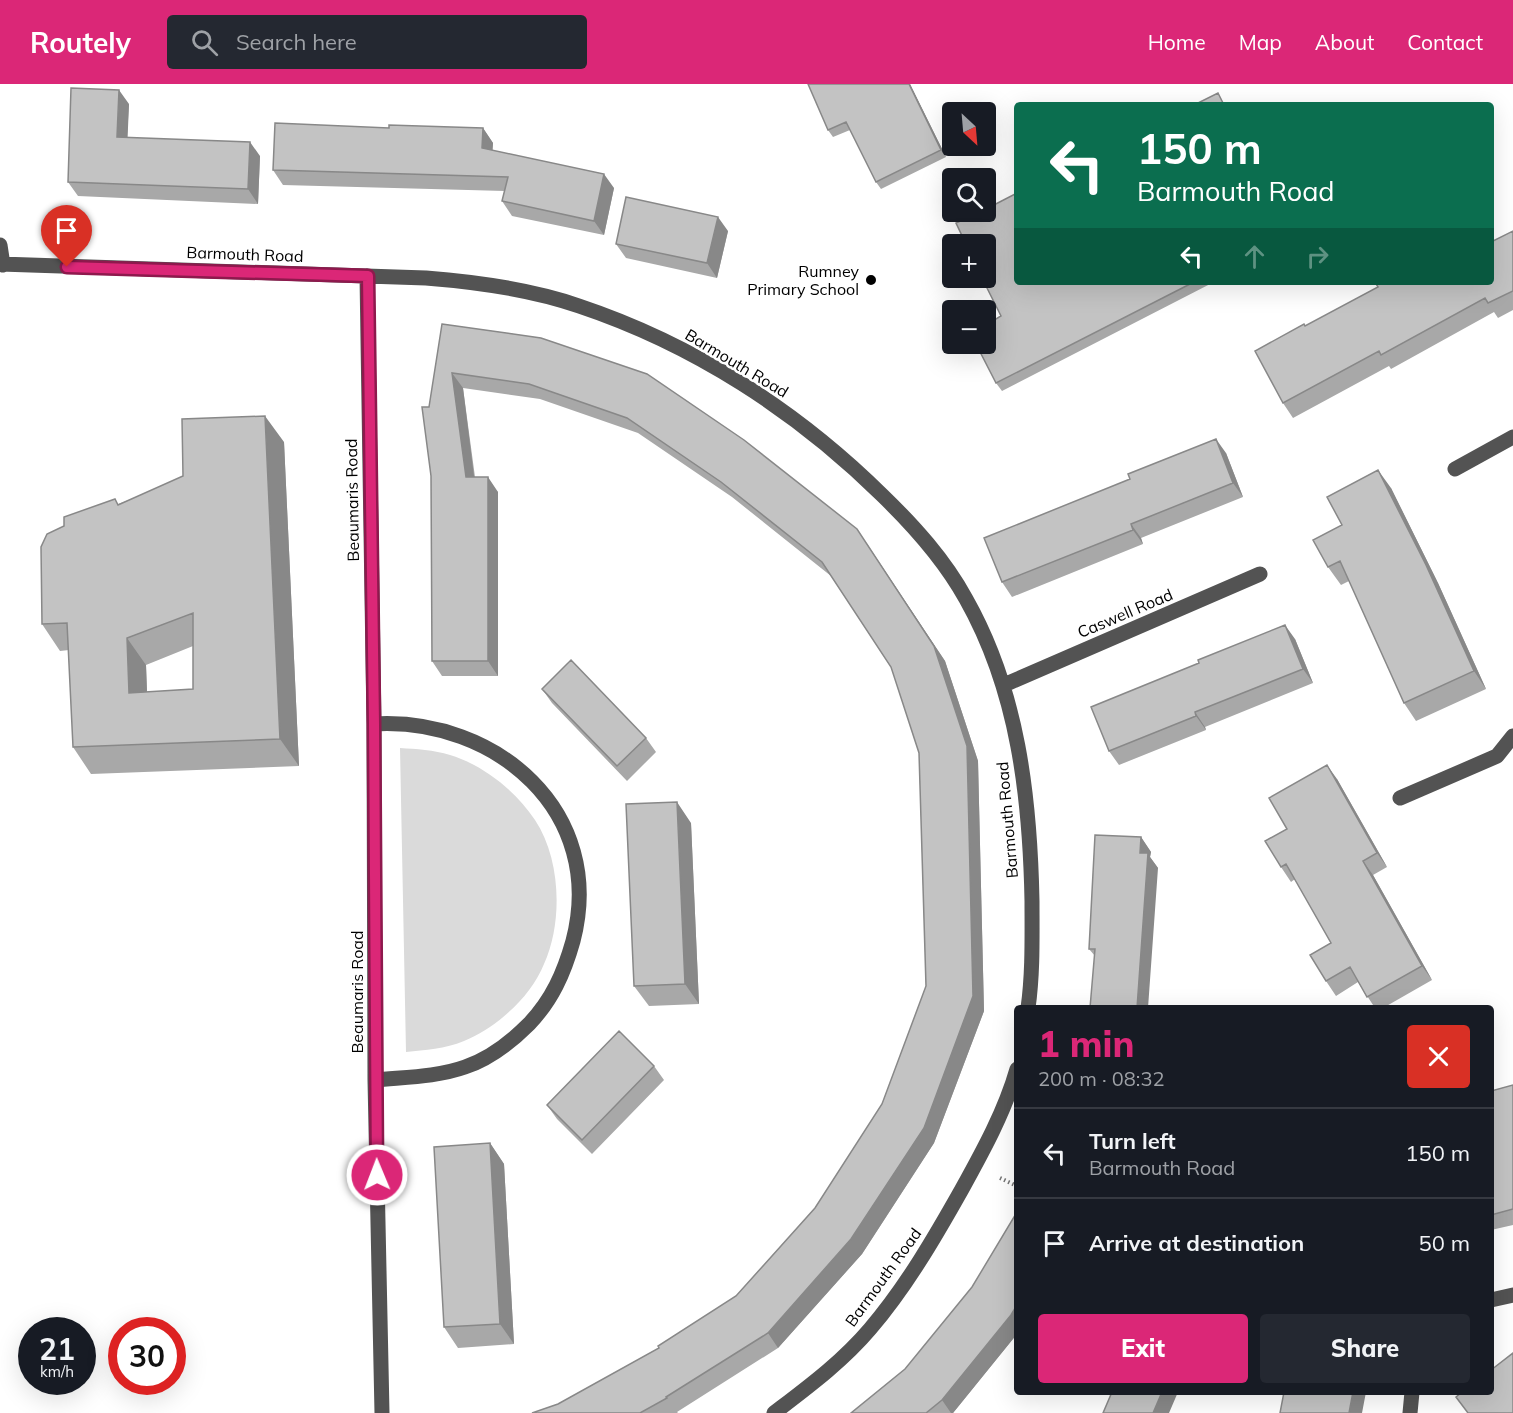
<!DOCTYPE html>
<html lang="en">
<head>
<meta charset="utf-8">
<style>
  body { margin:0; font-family:Mulish,sans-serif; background:#242831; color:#f1f3f6; height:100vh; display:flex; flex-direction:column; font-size:22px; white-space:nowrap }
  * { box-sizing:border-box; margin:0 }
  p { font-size:20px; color:#9ea1a6 }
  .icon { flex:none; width:33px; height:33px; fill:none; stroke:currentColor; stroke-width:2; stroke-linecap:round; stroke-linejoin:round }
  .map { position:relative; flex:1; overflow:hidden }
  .drawer { position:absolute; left:1014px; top:921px; width:480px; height:390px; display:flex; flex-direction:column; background:#171b24; border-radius:6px; box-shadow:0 6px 24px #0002 }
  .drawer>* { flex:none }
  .top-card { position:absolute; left:1014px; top:18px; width:480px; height:183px; border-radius:6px; box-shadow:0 6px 24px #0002; background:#0b6e4f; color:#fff; overflow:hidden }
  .needle { width:39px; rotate:154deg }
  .tools { position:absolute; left:942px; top:18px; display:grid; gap:12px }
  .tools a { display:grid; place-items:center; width:54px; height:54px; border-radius:6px; background:#171b24; box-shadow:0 6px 24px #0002; font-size:30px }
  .speed { position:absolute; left:18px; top:1233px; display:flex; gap:12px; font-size:30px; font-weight:700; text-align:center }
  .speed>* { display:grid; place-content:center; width:78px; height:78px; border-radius:50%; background:#171b24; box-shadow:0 6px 24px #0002; line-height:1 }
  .speed small { font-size:15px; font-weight:400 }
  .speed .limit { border:9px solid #d22; background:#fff; color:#111 }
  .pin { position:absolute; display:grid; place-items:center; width:51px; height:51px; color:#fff; margin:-62px -26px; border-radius:50% 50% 50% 0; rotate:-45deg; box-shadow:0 0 6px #0007 }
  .pin .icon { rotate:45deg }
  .me { position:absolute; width:66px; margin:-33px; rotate:359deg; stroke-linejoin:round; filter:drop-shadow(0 0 4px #0008) }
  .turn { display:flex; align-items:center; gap:21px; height:126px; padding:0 24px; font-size:27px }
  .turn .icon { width:78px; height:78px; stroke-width:2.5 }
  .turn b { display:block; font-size:42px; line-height:51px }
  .lanes { display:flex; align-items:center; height:57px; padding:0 24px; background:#0003; justify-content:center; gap:30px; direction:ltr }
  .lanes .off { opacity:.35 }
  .round { display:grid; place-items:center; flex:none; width:63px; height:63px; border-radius:6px; background:#242831 }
  .summary { display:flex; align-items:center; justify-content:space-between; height:102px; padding:0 24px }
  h1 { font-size:36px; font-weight:800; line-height:45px; color:#db2777 }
  .primary-button { display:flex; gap:12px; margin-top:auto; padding:12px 24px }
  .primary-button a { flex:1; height:69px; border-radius:6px; background:#db2777; color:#fff; font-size:24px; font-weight:800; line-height:69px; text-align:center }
  .primary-button a+a { background:#242831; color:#f1f3f6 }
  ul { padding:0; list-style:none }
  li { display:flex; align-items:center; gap:18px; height:90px; padding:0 24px; border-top:2px solid #363941 }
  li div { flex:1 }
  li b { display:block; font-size:22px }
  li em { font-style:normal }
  header { display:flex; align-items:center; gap:36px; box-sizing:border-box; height:84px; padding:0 30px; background:#db2777; color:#fff }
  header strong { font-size:28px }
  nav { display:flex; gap:33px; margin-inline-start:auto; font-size:21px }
  .search { width:420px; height:54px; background:#242831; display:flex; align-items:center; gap:15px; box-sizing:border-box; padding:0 21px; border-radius:6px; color:#9ea1a6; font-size:22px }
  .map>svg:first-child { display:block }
  .green { fill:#dadada }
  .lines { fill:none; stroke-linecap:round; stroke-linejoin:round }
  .path { stroke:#757575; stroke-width:4; stroke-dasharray:1.5 3; stroke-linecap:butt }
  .minor { stroke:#535353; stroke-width:15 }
  .wall { fill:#a8a8a8; fill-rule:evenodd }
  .shaded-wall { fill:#888 }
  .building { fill:#c3c3c3; stroke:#888; stroke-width:1.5; fill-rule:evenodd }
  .route-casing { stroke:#8e194d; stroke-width:15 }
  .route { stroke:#db2777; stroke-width:10 }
  .poi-dot { fill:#000; stroke:#fff; stroke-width:2 }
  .labels { text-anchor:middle; stroke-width:5; stroke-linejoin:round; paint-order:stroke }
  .street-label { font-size:16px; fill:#000; stroke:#fff }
  .poi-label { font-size:16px; fill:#000; stroke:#fff; text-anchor:end }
</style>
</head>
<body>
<header>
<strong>Routely</strong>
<div class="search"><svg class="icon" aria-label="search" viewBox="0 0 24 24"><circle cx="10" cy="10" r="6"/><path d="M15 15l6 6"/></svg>Search here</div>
<nav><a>Home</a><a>Map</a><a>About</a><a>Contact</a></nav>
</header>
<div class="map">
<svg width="1513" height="1329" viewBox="0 0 1513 1329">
  <rect width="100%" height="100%" fill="#fff"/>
  <path class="green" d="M400 664C416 665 434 666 450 671 483 681 516 707 535 736 561 775 563 838 544 880 531 913 496 944 464 957 445 965 425 966 406 968Z"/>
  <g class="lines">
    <path class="path" d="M1000 1094 1017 1102"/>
    <path class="minor" d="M0 161 3 181
      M0 180 426 194C477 198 530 205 579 222 693 260 797 327 882 411 914 442 944 475 966 515 1018 607 1030 713 1032 817 1032 852 1033 889 1028 924
      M367 192 374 640C496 633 607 728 573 857 564 889 552 916 529 940 511 958 489 975 465 983 437 993 405 993 375 996L382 1329
      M1455 385 1513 353
      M1004 601 1260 490
      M374 640 375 996
      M1400 714 1497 672 1513 652
      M1491 1216 1513 1211
      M774 1329C808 1303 842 1278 870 1245 906 1203 935 1153 962 1105 983 1067 1005 1027 1017 985
      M1410 1329 1412 1308"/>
  </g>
  <path class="wall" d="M910 0 946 73 881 105 876 98 850 46 833 53 828 46Z
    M129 20 127 53 260 72 258 120 78 112 68 98Z
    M389 44H483L493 59 492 66 614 104 604 151 512 132 502 117 505 107 283 101 273 86Z
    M728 147 717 194 626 174 616 160Z
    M1513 147V226L1498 234 1494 228 1391 285 1389 282 1293 334 1283 319 1306 242 1378 203 1491 198Z
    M1017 198H1214L1002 307 996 299 1001 232Z
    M442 240 541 254 867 460 945 577 978 677 984 927 934 1059 862 1170 778 1264 677 1328 678 1329H532L558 1320 659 1264 736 1212 815 1124 882 1020 926 902 919 669 891 583 831 492 732 413 638 349 540 315 463 304 475 393 498 408V592H442L432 577 431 392 429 323Z
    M284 358 299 682 91 690 73 663 69 566 60 567 42 540 115 415 118 420ZM193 562V605L147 608 146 581Z
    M1226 369 1243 413 1141 454 1143 460 1012 513 1002 498Z
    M1391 404 1438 499 1486 605 1416 637 1404 619 1349 497 1341 501 1328 483 1342 441Z
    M1295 555 1313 599 1205 643 1206 646 1119 681 1109 667Z
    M542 605 646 654 656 668 627 697 552 619Z
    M1337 695 1387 783 1373 791 1432 896 1383 924H1375L1358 898 1336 912 1326 897 1331 859 1295 795 1291 798 1281 783 1287 745Z
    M691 739 699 920 649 922 634 902Z
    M1141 753 1151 768 1150 773 1158 784 1095 872 1089 865Z
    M654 982 664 996 592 1070 557 1035 547 1021Z
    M1513 1001V1141L1491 1146V1007Z
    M490 1059 504 1080 514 1260 458 1264 444 1243Z
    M1017 1128V1250L953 1329H851L905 1285 972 1203Z"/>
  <path class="shaded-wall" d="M909 0H910L946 73 941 66Z
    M119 6 129 20 127 67 117 53Z
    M483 44 493 59 492 78 482 64Z
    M250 58 260 72 258 120 248 105Z
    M604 90 614 104 604 151 594 137Z
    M718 133 728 147 717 194 707 179Z
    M452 289 463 304 476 408 466 393Z
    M265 332 284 358 299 682 280 655Z
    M1216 355 1226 369 1243 413 1233 399Z
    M1378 386 1391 404 1438 499 1486 605 1474 587Z
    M488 393 498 408V592L488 577Z
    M1131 440 1141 454 1143 460 1133 446Z
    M857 445 945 577 978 677 984 927 934 1059 862 1170 778 1264 768 1249 924 1044 967 662Z
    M1285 541 1295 555 1313 599 1303 585Z
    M127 554 146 581 148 635 129 609Z
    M1195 628 1205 643 1206 646 1196 632Z
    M1327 681 1337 695 1387 783 1377 769Z
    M677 718 691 739 699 920 685 900Z
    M1141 753 1151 768 1150 773 1158 784 1148 924H1137Z
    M1363 777 1373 791 1432 896 1422 882Z
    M490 1059 504 1080 514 1260 500 1240Z
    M1017 1221V1250L953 1329H951L942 1316Z
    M1162 1308H1178L1169 1329H1153Z
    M1353 1308H1366L1362 1329H1349Z"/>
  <path class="building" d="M808 0H909L941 66 876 98 846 38 828 46Z
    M71 4 119 6 117 53 250 58 248 105 68 98Z
    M1218 9 1224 21H1194Z
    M275 39 389 44V41L483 44 482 64 604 90 594 137 502 117 508 93 273 86Z
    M1017 109V198H1194L996 299 976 260H986V241L1001 232 982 194H986V160H966L956 139 980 128H986V125Z
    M626 113 718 133 707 179 616 160Z
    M1513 147V207L1488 219 1485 214 1381 271 1379 267 1283 319 1255 267 1304 240 1305 242 1378 203 1375 198H1491V158Z
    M442 240 541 254 647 290 744 356 857 445 934 562 967 662 973 912 924 1044 851 1155 768 1249 666 1313 667 1314 640 1329H532L558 1320 659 1264 658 1262 736 1212 815 1124 882 1020 926 902 919 669 891 583 822 478 721 398 627 334 529 300 452 289 466 393H488V577H432L431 392 422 323H429Z
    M265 332 280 655 73 663 67 539 42 540 41 463 47 450 64 442V433L115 415 118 421 183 392 182 335ZM193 529V605L129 609 127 554Z
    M1216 355 1233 399 1131 440 1133 446 1002 498 984 454 1130 395 1128 390Z
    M1378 386 1426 481 1474 587 1404 619 1340 477 1328 483 1313 456 1342 441 1327 413Z
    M1285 541 1303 585 1195 628 1196 632 1109 667 1091 623 1199 579 1198 576Z
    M571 576 646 654 617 682 542 605Z
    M1327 681 1377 769 1363 777 1422 882 1367 913 1350 883 1326 897 1310 871 1331 859 1286 780 1281 783 1265 757 1287 745 1269 714Z
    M677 718 685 900 634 902 626 720Z
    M1095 751 1141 753 1140 769H1148L1137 924H1090L1095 865H1089Z
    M619 947 654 982 582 1056 547 1021Z
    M1513 1001V1125L1491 1131V1007Z
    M490 1059 500 1240 444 1243 434 1063Z
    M1017 1128V1221L1011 1231 942 1316 926 1329H851L905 1285 972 1203Z
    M1513 1269V1329H1468L1456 1313 1462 1308H1491V1286Z
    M1112 1308H1162L1153 1329H1103Z
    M1284 1308H1353L1349 1329H1280Z"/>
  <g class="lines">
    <defs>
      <path id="route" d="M67 183 368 192 374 640 377 1091"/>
    </defs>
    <use href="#route" class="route-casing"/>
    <use href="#route" class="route"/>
  </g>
  <circle class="poi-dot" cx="871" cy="196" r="6"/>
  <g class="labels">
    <g class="street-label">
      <text transform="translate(245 170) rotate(2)" y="6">Barmouth Road</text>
      <text transform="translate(737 279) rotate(31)" y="6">Barmouth Road</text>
      <text transform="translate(352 416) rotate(-91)" y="6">Beaumaris Road</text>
      <text transform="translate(1125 529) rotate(-23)" y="6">Caswell Road</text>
      <text transform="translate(1007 736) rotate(-95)" y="6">Barmouth Road</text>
      <text transform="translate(357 908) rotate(-90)" y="6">Beaumaris Road</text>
      <text transform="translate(883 1193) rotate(-54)" y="6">Barmouth Road</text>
    </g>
    <g class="poi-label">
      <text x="859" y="193">Rumney<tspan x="859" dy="18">Primary School</tspan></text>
    </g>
  </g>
</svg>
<div class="tools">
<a><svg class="needle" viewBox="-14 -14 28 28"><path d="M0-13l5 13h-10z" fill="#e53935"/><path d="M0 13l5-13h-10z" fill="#9ea1a6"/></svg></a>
<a><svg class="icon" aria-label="search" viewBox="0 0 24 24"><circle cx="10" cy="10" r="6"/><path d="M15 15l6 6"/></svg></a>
<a>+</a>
<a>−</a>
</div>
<div class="speed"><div>21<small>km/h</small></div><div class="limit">30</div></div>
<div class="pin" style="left:67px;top:183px;background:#d93025"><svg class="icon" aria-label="arrive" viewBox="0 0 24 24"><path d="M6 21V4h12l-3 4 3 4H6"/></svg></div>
<svg class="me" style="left:377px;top:1091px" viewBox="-20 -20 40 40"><circle r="17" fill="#db2777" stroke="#fff" stroke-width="3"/><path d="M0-11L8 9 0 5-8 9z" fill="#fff"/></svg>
<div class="top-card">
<div class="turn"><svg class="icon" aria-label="left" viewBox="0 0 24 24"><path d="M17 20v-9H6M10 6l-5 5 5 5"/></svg><div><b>150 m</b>Barmouth Road</div></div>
<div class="lanes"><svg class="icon" aria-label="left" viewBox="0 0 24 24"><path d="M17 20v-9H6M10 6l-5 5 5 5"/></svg><svg class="icon off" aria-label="ahead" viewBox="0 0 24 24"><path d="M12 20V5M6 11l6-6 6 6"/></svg><svg class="icon off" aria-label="right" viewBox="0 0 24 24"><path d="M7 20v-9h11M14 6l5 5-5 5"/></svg></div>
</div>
<section class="drawer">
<div class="summary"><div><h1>1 min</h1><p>200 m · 08:32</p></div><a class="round" style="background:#d93025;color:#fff"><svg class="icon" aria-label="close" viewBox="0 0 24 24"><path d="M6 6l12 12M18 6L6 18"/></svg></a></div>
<ul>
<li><svg class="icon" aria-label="left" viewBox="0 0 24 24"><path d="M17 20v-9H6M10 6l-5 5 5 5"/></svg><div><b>Turn left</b><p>Barmouth Road</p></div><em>150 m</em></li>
<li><svg class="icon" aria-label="arrive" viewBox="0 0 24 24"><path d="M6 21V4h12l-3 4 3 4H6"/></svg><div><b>Arrive at destination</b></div><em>50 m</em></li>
</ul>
<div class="primary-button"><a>Exit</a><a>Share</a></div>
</section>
</div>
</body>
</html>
